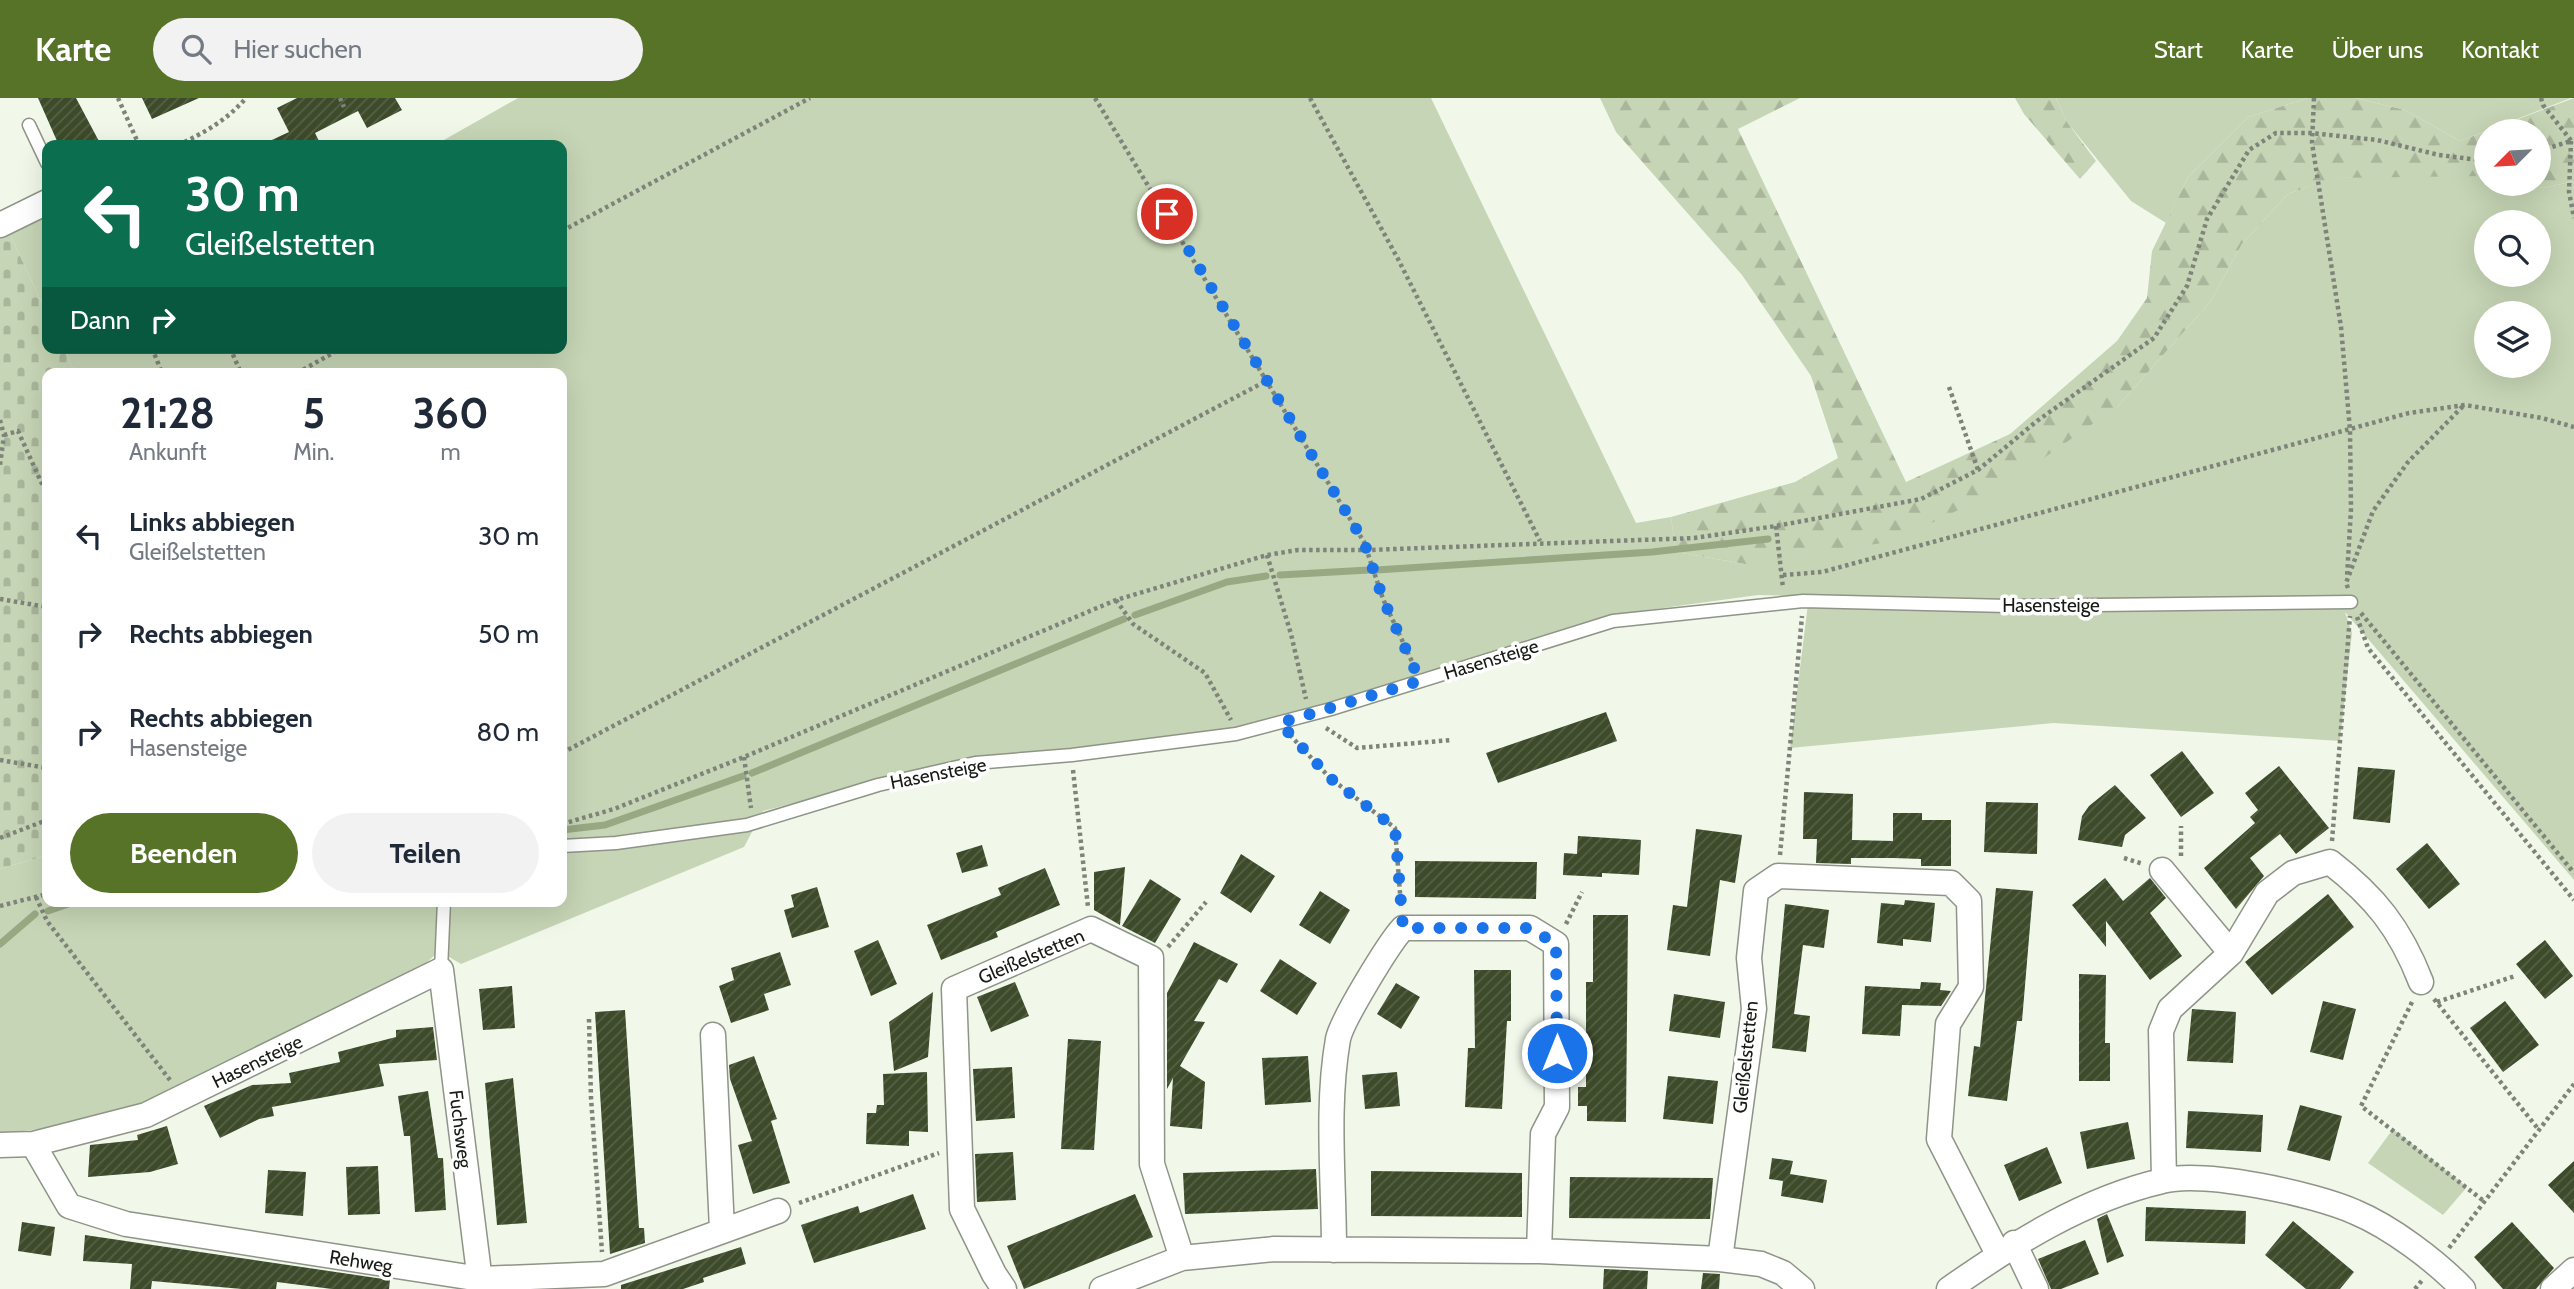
<!DOCTYPE html>
<html lang="de">
<head>
<meta charset="utf-8">
<style>
  body { margin:0; font-family:Cabin,sans-serif; background:#f2f2f3; color:#1f2937; height:100vh; display:flex; flex-direction:column; font-size:26px; white-space:nowrap }
  * { box-sizing:border-box; margin:0 }
  p { font-size:23px; color:#747a83 }
  .icon { flex:none; width:38px; height:38px; fill:none; stroke:currentColor; stroke-width:2; stroke-linecap:round; stroke-linejoin:round }
  .map { position:relative; flex:1; overflow:hidden }
  .side { position:absolute; left:42px; top:270px; width:525px; height:539px; display:flex; flex-direction:column; background:#fff; border-radius:14px; box-shadow:0 7px 28px #0002 }
  .side>* { flex:none }
  .top-card { position:absolute; left:42px; top:42px; width:525px; height:214px; border-radius:14px; box-shadow:0 7px 28px #0002; background:#0b6e4f; color:#fff; overflow:hidden }
  .needle { width:46px; rotate:246deg }
  .buttons { position:absolute; left:2474px; top:21px; display:grid; gap:14px }
  .buttons a { display:grid; place-items:center; width:77px; height:77px; border-radius:50%; background:#fff; box-shadow:0 7px 28px #0002; font-size:35px }
  .pin { position:absolute; display:grid; place-items:center; width:60px; height:60px; color:#fff; margin:-30px; border:4px solid #fff; border-radius:50%; box-shadow:0 2px 7px #0007 }
  .me { position:absolute; width:77px; margin:-38px; rotate:0deg; stroke-linejoin:round; filter:drop-shadow(0 0 5px #0008) }
  .turn { display:flex; align-items:center; gap:24px; height:147px; padding:0 28px; font-size:32px }
  .turn .icon { width:91px; height:91px; stroke-width:2.5 }
  .turn b { display:block; font-size:49px; line-height:60px }
  .then { display:flex; align-items:center; height:66px; padding:0 28px; background:#0003; gap:14px; font-size:26px }
  .eta { display:flex; justify-content:space-evenly; align-items:center; height:119px; text-align:center }
  .eta b { font-size:42px; font-weight:700; line-height:49px }
  .cta { display:flex; gap:14px; margin-top:auto; padding:14px 28px }
  .cta a { flex:1; height:80px; border-radius:42px; background:#567328; color:#fff; font-size:28px; font-weight:700; line-height:80px; text-align:center }
  .cta a+a { background:#f2f2f3; color:#1f2937 }
  ul { padding:0; list-style:none }
  li { display:flex; align-items:center; gap:21px; height:98px; padding:0 28px }
  li div { flex:1 }
  li b { display:block; font-size:26px }
  li em { font-style:normal }
  header { display:flex; align-items:center; gap:42px; box-sizing:border-box; height:98px; padding:0 35px; background:#567328; color:#fff }
  header strong { font-size:33px }
  nav { display:flex; gap:38px; margin-inline-start:auto; font-size:24px }
  .search { width:490px; height:63px; background:#f2f2f3; display:flex; align-items:center; gap:18px; box-sizing:border-box; padding:0 24px; border-radius:38px; color:#747a83; font-size:26px }
  .map>svg:first-child { display:block }
  .green { fill:#c6d5b5; fill-rule:evenodd }
  .forest { fill:url(#forest-firs) }
  .cemetery { fill:url(#cemetery-stones) }
  .lines { fill:none; stroke-linecap:round; stroke-linejoin:round }
  .stream { stroke:#97a883; stroke-width:7 }
  .building { fill:url(#building-hatch) }
  .lane-casing { stroke:#8e9487; stroke-width:15 }
  .street-casing { stroke:#8e9487; stroke-width:27 }
  .path { stroke:#7f847b; stroke-width:4.5; stroke-dasharray:3.5 3.5; stroke-linecap:butt }
  .lane { stroke:#fff; stroke-width:12 }
  .street { stroke:#fff; stroke-width:24 }
  .route { stroke:#1a73e8; stroke-width:12; stroke-dasharray:0 21.6 }
  .labels { text-anchor:middle; stroke-width:7; stroke-linejoin:round; paint-order:stroke }
  .street-label { font-size:19px; fill:#171a15; stroke:#fff }
</style>
</head>
<body>
<header>
<strong>Karte</strong>
<div class="search"><svg class="icon" aria-label="search" viewBox="0 0 24 24"><circle cx="10" cy="10" r="6"/><path d="M15 15l6 6"/></svg>Hier suchen</div>
<nav><a>Start</a><a>Karte</a><a>Über uns</a><a>Kontakt</a></nav>
</header>
<div class="map">
<svg width="2574" height="1191" viewBox="0 0 2574 1191">
  <defs>
    <pattern id="forest-firs" width="22" height="20" patternUnits="userSpaceOnUse" patternTransform="scale(1.75)"><rect width="22" height="20" fill="#c6d5b5"/><path d="M5 1l3.5 6h-7zM16 11l3.5 6h-7z" fill="#a9b69b"/></pattern>
    <pattern id="cemetery-stones" width="16" height="16" patternUnits="userSpaceOnUse" patternTransform="scale(1.75)"><rect width="16" height="16" fill="#c6d5b5"/><path d="M2 7V4a2 2 0 0 1 4 0v3zM10 15v-3a2 2 0 0 1 4 0v3z" fill="#a9b69b"/></pattern>
    <pattern id="building-hatch" width="6" height="6" patternUnits="userSpaceOnUse" patternTransform="scale(1.75)"><rect width="6" height="6" fill="#3d4b2a"/><path d="M-1 1l2-2M0 6l6-6M5 7l2-2" fill="none" stroke="#566147"/></pattern>
  </defs>
  <rect width="100%" height="100%" fill="#f1f8ea"/>
  <path class="green" d="M518 0H1431L1636 425 1671 419 1676 454 1745 466 2118 308 2211 203 2242 146 2288 96 2333 80 2478 75 2487 78V86H2524L2544 90 2574 83V782L2345 514 2352 535 2340 643 2054 625 1790 650 1809 498 1758 497 1612 517 1279 620 1216 636 1072 652 975 659 763 713 744 749 461 866 439 853 423 868 164 1000 42 1031 0 1035V771L47 757V803H562V275H75L63 250H562V47H435ZM2487 124H2539V177H2487ZM2487 215H2539V268H2487Z
    M2056 0H2308L2248 19 2188 79 2166 125 2131 103 2067 24Z
    M2356 0H2571L2460 43 2405 12Z
    M47 114V216L8 132Z
    M2393 1031 2467 1089 2443 1117 2368 1065Z"/>
  <path class="forest" d="M1600 0H1800L1738 31 1906 384 2010 336 2117 243 2147 200 2152 153 2188 79 2248 19 2308 0H2356L2405 12 2460 43 2574 0V83L2544 90 2524 86H2539V33H2487V78L2334 80 2288 96 2242 146 2211 203 2118 308 1995 394 1895 443 1745 466 1676 454 1671 419 1795 384 1838 360 1811 278 1742 177 1616 34Z
    M2015 0H2056L2067 24 2096 63 2080 81 2024 16Z"/>
  <path class="cemetery" d="M8 132 47 216V250H63L75 275H47V757L0 771V137Z"/>
  <g class="lines">
    <path class="stream" d="M1377 472 1652 454 1768 441
      M1280 477 1369 472
      M1135 517 1227 484 1266 478
      M752 675 1124 521
      M562 732 605 727 743 678
      M48 813 77 803
      M0 846 35 816"/>
  </g>
  <path class="building" d="M38 0H76L101 47H48L57 43Z
    M142 0H199L152 21Z
    M297 0H395L402 12 367 30 358 13 315 35 321 47H261L289 34 277 10Z
    M1606 614 1617 643 1498 685 1486 655Z
    M2182 653 2214 695 2181 719 2150 677Z
    M2279 668 2329 730 2296 756 2280 736 2250 760 2264 778 2236 811 2204 770 2255 725 2250 719 2258 712 2245 695Z
    M2358 669 2395 672 2390 725 2353 721Z
    M2115 687 2146 720 2125 737 2122 749 2078 742 2082 718 2089 708Z
    M1804 694 1853 696 1852 742 1893 743V715H1922V722H1951V768H1921V761L1893 760H1851V766L1816 765 1817 741H1803Z
    M1986 704 2038 705 2037 756 1984 754Z
    M1696 731 1742 737 1735 785 1720 782 1710 858 1667 852 1673 807 1687 809Z
    M1578 738 1641 742 1639 777 1602 775V779L1563 777 1564 755 1577 756Z
    M2427 745 2460 786 2429 811 2396 771Z
    M982 747 988 768 962 775 956 755Z
    M1241 756 1275 778 1251 815 1220 795Z
    M1415 763 1537 764 1536 801 1415 799Z
    M1125 769 1120 827 1094 812V774Z
    M1045 770 1060 807 996 834 998 839 941 862 927 827 1001 797 998 790Z
    M2105 780 2123 803 2150 780 2166 800 2150 815 2182 858 2150 882 2106 823V849L2072 807Z
    M1150 781 1181 801 1155 845 1122 828Z
    M817 789 829 829 792 840 784 812 794 809 791 797Z
    M1996 790 2033 793 2022 923H2017L2007 1003 1968 998 1974 948 1980 949Z
    M1320 793 1350 812 1330 846 1299 827Z
    M2328 796 2354 829 2272 897 2245 864Z
    M1905 802 1935 805 1931 844 1903 841V848L1877 845 1881 805 1904 807Z
    M1785 806 1829 812 1824 850 1803 847 1794 916 1810 918 1806 954 1772 950Z
    M1593 817H1628L1626 1024 1587 1023V1008H1578V989H1586V884H1593Z
    M878 842 897 886 871 898 854 853Z
    M2545 842 2573 878 2545 901 2516 866Z
    M1194 844 1238 866 1227 885 1219 881 1194 923 1205 924 1180 968 1205 984 1202 1031 1170 1028 1173 980 1167 991V895Z
    M780 854 791 887 764 896 769 912 731 925 719 888 734 882 731 870Z
    M1280 861 1317 885 1297 917 1260 893Z
    M1474 872H1511V923H1507L1502 1011 1465 1009 1468 950H1475Z
    M2079 876 2106 877 2105 945H2110V983H2079Z
    M1015 884 1029 918 991 934 977 899Z
    M1921 884 1941 885 1940 892 1951 893 1941 908 1902 907 1900 938 1862 936 1865 888 1920 891Z
    M1396 885 1420 899 1401 931 1377 916Z
    M512 888 515 930 483 932 479 891Z
    M933 894 928 959 894 973 889 924Z
    M1674 896 1725 904 1720 940 1669 933Z
    M2323 903 2356 911 2343 962 2310 954Z
    M2505 903 2539 947 2503 974 2470 930Z
    M2192 911 2236 914 2233 965 2187 963Z
    M625 912 639 1130H644L645 1145 610 1156 595 914Z
    M433 929 437 962 379 966 384 988 272 1009 274 1018 259 1021 220 1040 204 1008 252 987 291 985 289 975 340 964 338 954 396 939V932Z
    M1068 941 1101 943 1094 1052 1061 1051Z
    M754 958 777 1021 771 1023 790 1085 753 1096 738 1047 752 1043 730 981 729 967Z
    M1308 958 1311 1004 1265 1007 1262 960Z
    M1012 969 1015 1020 976 1023 973 971Z
    M927 974 928 1034 909 1033V1048L866 1046 867 1015H876L877 1007H884L883 976Z
    M1397 974 1400 1008 1365 1011 1362 977Z
    M1668 978 1718 983 1713 1026 1663 1021Z
    M513 980 527 1125 497 1127 485 985Z
    M428 993 438 1060H443L446 1112 415 1114 410 1038H404L398 998Z
    M2300 1007 2342 1018 2330 1063 2287 1052Z
    M2188 1013 2263 1017 2261 1054 2186 1050Z
    M2128 1024 2135 1061 2087 1071 2080 1034Z
    M167 1028 178 1066 150 1074 88 1079 90 1047 138 1042 137 1037Z
    M2047 1049 2062 1085 2019 1103 2004 1067Z
    M1013 1054 1016 1102 977 1104 975 1056Z
    M1772 1060 1793 1063 1790 1076 1827 1082 1823 1105 1781 1098 1783 1083 1769 1081Z
    M2574 1063V1115L2548 1087Z
    M378 1068 380 1116 348 1117 346 1069Z
    M1316 1071 1318 1111 1185 1116 1183 1075Z
    M268 1072 306 1074 303 1118 265 1115Z
    M1371 1073 1522 1075V1119L1371 1118Z
    M1570 1079 1713 1080 1710 1121 1569 1120Z
    M913 1096 926 1131 814 1165 801 1127 858 1108 860 1115Z
    M1135 1096 1153 1139 1024 1191 1007 1148Z
    M2146 1109 2246 1113 2245 1146 2145 1143Z
    M2107 1116 2124 1158 2107 1165 2097 1121Z
    M2293 1123 2354 1174 2340 1191H2306L2265 1157Z
    M22 1124 55 1129 51 1158 18 1153Z
    M2512 1124 2554 1170 2536 1191H2503L2474 1159Z
    M85 1137 390 1182 389 1191H332L277 1184 276 1191H242L152 1183 151 1191H130L132 1166 83 1163Z
    M2085 1142 2099 1176 2061 1191H2051L2038 1161Z
    M741 1149 746 1166 703 1180 704 1184 683 1191H621V1187Z
    M1604 1171 1648 1173 1647 1191H1603Z
    M1703 1175 1720 1176 1719 1191H1701Z"/>
  <g class="lines">
    <defs>
      <path id="lane" d="M29 27 47 65
        M562 748 616 745 747 727 878 687 975 665 1072 657 1236 636 1331 611 1613 523 1803 503 2008 508 2351 504
        M441 872 444 803"/>
      <path id="street" d="M0 127 47 104
        M2162 772 2231 855
        M713 937 722 1132
        M33 1046 69 1108 126 1126 481 1181 604 1176 778 1113
        M0 1047 33 1046 146 1017 441 872 481 1191
        M2164 1082 2161 933 2170 911 2231 855 2267 795 2293 775 2330 764C2375 799 2400 830 2421 884
        M2014 1145 2036 1191
        M1334 1152C1334 1083 1326 1009 1338 941 1342 922 1389 845 1403 830H1530L1556 846 1557 1009 1543 1036 1539 1153
        M1720 1161 1754 911 1749 860 1756 793 1778 778 1951 785 1969 803 1971 889 1948 926 1939 1041 1998 1156
        M1004 1191 994 1176 962 1111 954 891 1091 831 1151 860 1152 1066 1182 1160
        M1102 1191 1182 1160 1274 1151 1539 1153 1720 1161 1761 1166 1783 1175 1802 1191
        M1949 1191C2013 1146 2084 1101 2162 1083 2204 1072 2315 1096 2355 1114 2391 1129 2436 1163 2463 1191
        M2553 1191 2574 1172"/>
    </defs>
    <use href="#lane" class="lane-casing"/>
    <use href="#street" class="street-casing"/>
    <path class="path" d="M118 0 139 47
      M340 0 344 9
      M1095 0 1364 444 1383 501 1414 568
      M1310 0 1398 161 1540 443
      M2314 0 2312 45 2341 229 2350 332 2351 411 2347 479
      M2541 0 2543 7 2573 45
      M2571 43 2569 94 2574 120
      M178 47C204 35 227 22 246 0
      M2539 53 2571 43
      M2507 86 2508 95
      M562 133 810 0
      M152 250 162 275
      M230 250 241 275
      M297 275 342 250
      M1949 289 1978 372
      M0 322 4 337 0 367
      M4 337 18 333 47 397
      M1776 428 1783 490
      M1267 457 1291 536 1306 601
      M1783 477 1822 474 2409 315 2465 307 2542 320 2574 329
      M2348 490 2346 485 2373 413 2408 364 2464 307
      M0 501 47 509
      M1116 502 1133 526 1205 575 1231 622
      M2361 515 2574 775
      M2357 519 2368 550 2574 802
      M1326 630 1357 650 1452 642
      M1290 637 1330 680 1395 730 1401 808
      M562 655 1268 282
      M744 659 751 710
      M0 662 47 670
      M1073 672 1088 809
      M562 726 614 711 744 659 1116 502 1267 457 1298 452H1369L1694 440 1776 428 1921 401 1978 372 2037 323 2154 240 2187 188 2207 121 2249 52 2276 35H2311L2377 42 2439 57 2487 63
      M0 740 47 722
      M2332 743 2350 518
      M1780 757 1802 518
      M2181 758V728
      M2124 760 2143 766
      M36 799 47 823 170 982
      M0 808 47 796
      M1566 826 1582 794
      M1168 849 1206 804
      M2434 901 2539 1032
      M2412 904 2361 1008 2485 1104
      M2437 904 2515 878
      M589 921 591 1000 602 1154
      M799 1105 939 1055
      M2449 1150 2574 986
      M2415 1191 2423 1181"/>
    <use href="#lane" class="lane"/>
    <use href="#street" class="street"/>
  </g>
  <g class="lines">
    <path class="route" d="M1167 116 1364 444 1383 501 1420 583 1280 625 1330 680 1395 730 1403 830H1530L1556 846 1557 955"/>
  </g>
  <g class="labels">
    <g class="street-label">
      <text x="2051" y="514">Hasensteige</text>
      <text transform="translate(1491 561) rotate(-17)" y="7">Hasensteige</text>
      <text transform="translate(938 675) rotate(-11)" y="7">Hasensteige</text>
      <text transform="translate(1031 858) rotate(-23)" y="7">Gleißelstetten</text>
      <text transform="translate(1745 959) rotate(-84)" y="7">Gleißelstetten</text>
      <text transform="translate(257 963) rotate(-26)" y="7">Hasensteige</text>
      <text transform="translate(461 1031) rotate(83)" y="7">Fuchsweg</text>
      <text transform="translate(361 1163) rotate(9)" y="7">Rehweg</text>
    </g>
  </g>
</svg>
<div class="buttons">
<a><svg class="needle" viewBox="-14 -14 28 28"><path d="M0-13l5 13h-10z" fill="#e53935"/><path d="M0 13l5-13h-10z" fill="#747a83"/></svg></a>
<a><svg class="icon" aria-label="search" viewBox="0 0 24 24"><circle cx="10" cy="10" r="6"/><path d="M15 15l6 6"/></svg></a>
<a><svg class="icon" aria-label="layers" viewBox="0 0 24 24"><path d="M12 4l9 5-9 5-9-5zM3 14l9 5 9-5"/></svg></a>
</div>
<div class="pin" style="left:1167px;top:116px;background:#d93025"><svg class="icon" aria-label="arrive" viewBox="0 0 24 24"><path d="M6 21V4h12l-3 4 3 4H6"/></svg></div>
<svg class="me" style="left:1557px;top:955px" viewBox="-20 -20 40 40"><circle r="17" fill="#1a73e8" stroke="#fff" stroke-width="3"/><path d="M0-11L8 9 0 5-8 9z" fill="#fff"/></svg>
<div class="top-card">
<div class="turn"><svg class="icon" aria-label="left" viewBox="0 0 24 24"><path d="M17 20v-9H6M10 6l-5 5 5 5"/></svg><div><b>30 m</b>Gleißelstetten</div></div>
<div class="then">Dann<svg class="icon" aria-label="right" viewBox="0 0 24 24"><path d="M7 20v-9h11M14 6l5 5-5 5"/></svg></div>
</div>
<section class="side">
<div class="eta">
<div><b>21:28</b><p>Ankunft</p></div>
<div><b>5</b><p>Min.</p></div>
<div><b>360</b><p>m</p></div>
</div>
<ul>
<li><svg class="icon" aria-label="left" viewBox="0 0 24 24"><path d="M17 20v-9H6M10 6l-5 5 5 5"/></svg><div><b>Links abbiegen</b><p>Gleißelstetten</p></div><em>30 m</em></li>
<li><svg class="icon" aria-label="right" viewBox="0 0 24 24"><path d="M7 20v-9h11M14 6l5 5-5 5"/></svg><div><b>Rechts abbiegen</b></div><em>50 m</em></li>
<li><svg class="icon" aria-label="right" viewBox="0 0 24 24"><path d="M7 20v-9h11M14 6l5 5-5 5"/></svg><div><b>Rechts abbiegen</b><p>Hasensteige</p></div><em>80 m</em></li>
</ul>
<div class="cta"><a>Beenden</a><a>Teilen</a></div>
</section>
</div>
</body>
</html>
